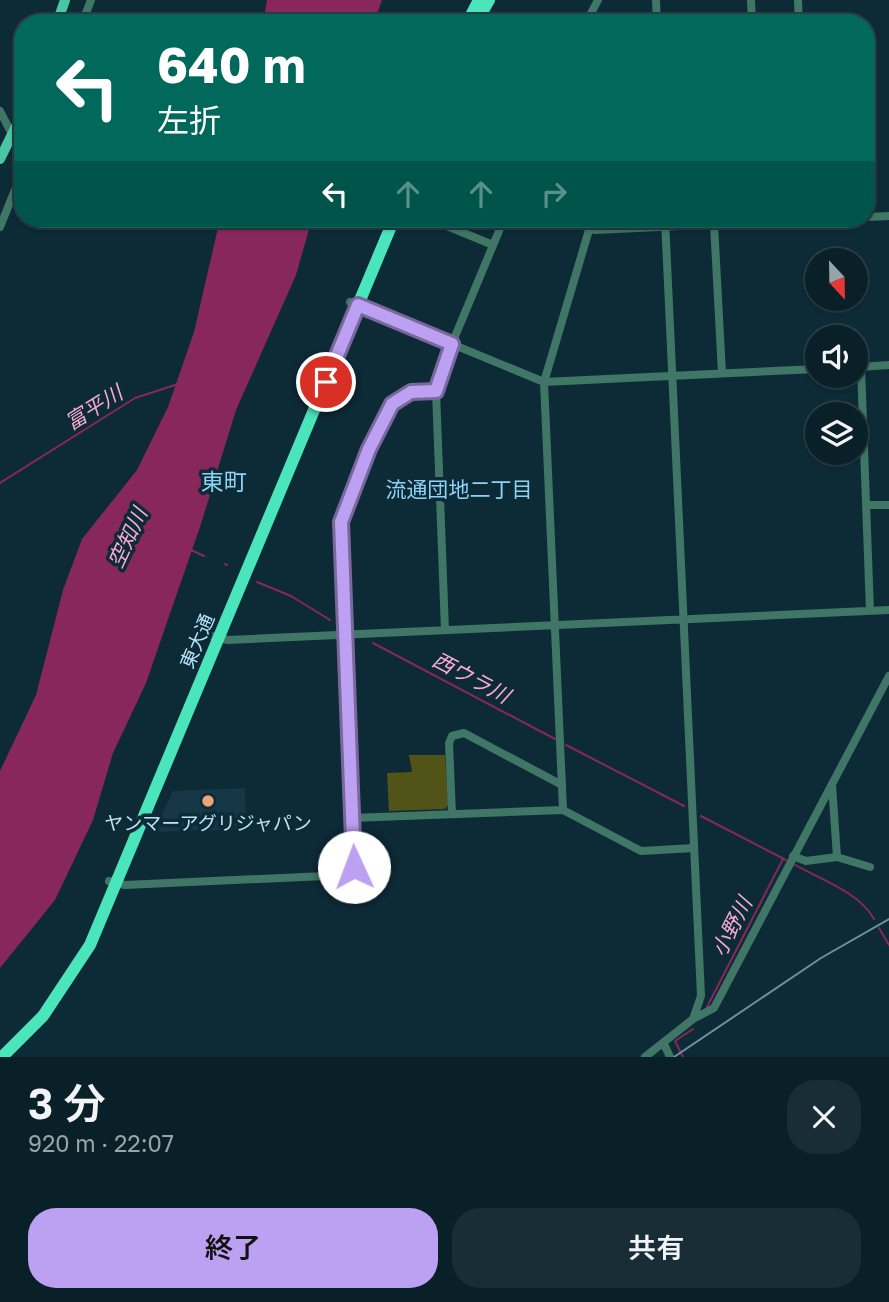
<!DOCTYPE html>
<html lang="ja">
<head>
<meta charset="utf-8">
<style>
  body { margin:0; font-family:"Golos Text","Noto Sans JP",sans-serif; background:#182d35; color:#f1f3f6; height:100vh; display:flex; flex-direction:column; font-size:26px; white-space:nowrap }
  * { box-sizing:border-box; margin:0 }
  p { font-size:23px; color:#99a3a8 }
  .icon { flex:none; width:38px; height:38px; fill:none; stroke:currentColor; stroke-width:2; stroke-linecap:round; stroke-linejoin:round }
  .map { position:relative; height:1057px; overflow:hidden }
  .panel { display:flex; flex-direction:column; background:#0a2029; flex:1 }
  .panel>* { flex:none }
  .top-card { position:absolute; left:14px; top:14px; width:861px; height:214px; border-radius:28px; box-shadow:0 2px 5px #0004,0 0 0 2px #2a3e46; background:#00695c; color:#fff; overflow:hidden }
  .needle { width:46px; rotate:158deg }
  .fabs { position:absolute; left:805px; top:248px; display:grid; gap:14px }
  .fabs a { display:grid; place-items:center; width:63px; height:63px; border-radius:50%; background:#0a2029; box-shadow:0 2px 5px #0004,0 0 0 2px #2a3e46; font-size:35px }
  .pin { position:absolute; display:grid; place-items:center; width:60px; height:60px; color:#fff; margin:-30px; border:4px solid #fff; border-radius:50%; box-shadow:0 2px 7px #0007 }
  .me { position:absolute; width:77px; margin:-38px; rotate:358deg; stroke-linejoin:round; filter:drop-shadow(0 0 5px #0008) }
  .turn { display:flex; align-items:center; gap:24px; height:147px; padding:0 28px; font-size:32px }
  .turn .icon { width:91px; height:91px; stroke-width:2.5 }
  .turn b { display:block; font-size:49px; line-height:60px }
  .lanes { display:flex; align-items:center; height:66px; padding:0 28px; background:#0003; justify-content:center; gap:35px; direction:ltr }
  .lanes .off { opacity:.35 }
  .round { display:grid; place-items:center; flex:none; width:74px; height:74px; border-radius:28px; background:#182d35 }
  .summary { display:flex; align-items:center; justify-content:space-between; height:119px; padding:0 28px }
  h1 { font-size:42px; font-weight:600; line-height:52px }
  .cta { display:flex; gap:14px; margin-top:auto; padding:14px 28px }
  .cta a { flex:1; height:80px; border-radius:28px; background:#bca0f2; color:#111; font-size:28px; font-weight:600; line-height:80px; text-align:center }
  .cta a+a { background:#182d35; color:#f1f3f6 }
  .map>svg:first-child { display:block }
  .built { fill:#163746 }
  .green { fill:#515317 }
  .water { fill:#88275b }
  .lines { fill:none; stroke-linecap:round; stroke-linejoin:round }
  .stream { stroke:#88275b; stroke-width:2 }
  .minor { stroke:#407665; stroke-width:8 }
  .major { stroke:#4bc6a3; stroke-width:10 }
  .highway { stroke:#4be5bc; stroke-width:12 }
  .rail { stroke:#6c90a2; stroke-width:2 }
  .route-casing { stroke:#7a689d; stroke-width:18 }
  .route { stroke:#bca0f2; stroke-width:12 }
  .poi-dot { fill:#efa376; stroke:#0d2a37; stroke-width:2.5 }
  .labels { text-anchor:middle; stroke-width:7; stroke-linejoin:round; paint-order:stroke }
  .street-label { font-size:19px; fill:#b9e3f9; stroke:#0d2a37 }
  .poi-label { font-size:19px; fill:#b9e3f9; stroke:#0d2a37 }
  .water-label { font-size:21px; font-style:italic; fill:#fbabcf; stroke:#0d2a37 }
  .neighbourhood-label { font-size:21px; fill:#8dd3f6; stroke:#0d2a37 }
  .quarter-label { font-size:23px; fill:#8dd3f6; stroke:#0d2a37 }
</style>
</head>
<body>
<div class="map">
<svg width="889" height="1057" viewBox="0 0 889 1057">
  <rect width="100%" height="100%" fill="#0d2a37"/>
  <path class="built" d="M245 788 246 829 153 832 173 791Z"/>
  <path class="green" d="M409 755H445L448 805 445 809 389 811 387 773 412 772Z"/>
  <path class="water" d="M267 0H382L374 23H263Z
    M220 219H312L296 275 236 410 200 527 146 683 113 753 93 820 55 900 0 968V771L36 695 63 590 82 539 137 470 168 407 194 332Z"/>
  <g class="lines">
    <path class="stream" d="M0 483 135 398 178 384
      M189 549 204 556
      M225 564 227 565
      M257 582 291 596 330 620
      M373 643 555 739
      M566 745 684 806
      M701 816 786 860
      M795 865C820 879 859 892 874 919
      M879 928 889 945
      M707 1007 783 859
      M683 1057 675 1041 693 1029"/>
    <path class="minor" d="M656 0 657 23
      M751 0 752 23
      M798 0 799 23
      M82 23 91 0
      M586 23 598 0
      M0 111 13 136
      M866 217 889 216
      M430 219 493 245
      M563 219 595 230 826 219
      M714 224 722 373
      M0 227 23 170
      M350 302 544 382 817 369
      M859 367 889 365
      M861 367 870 611
      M867 505H889
      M445 630 436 391 441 370 504 219
      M211 636 228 640 889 610
      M832 785 837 857
      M563 810 544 382 589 230
      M452 814 449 743 452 736 464 733 562 785
      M352 818 563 810 641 851 694 848
      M793 856 806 861 837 857 870 867
      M109 881 125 885 347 875 353 871 341 522 369 448 392 404 411 392 436 391
      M693 1019 714 1008 889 676
      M664 1044 670 1057
      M645 1057 693 1019 701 996 665 219"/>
    <path class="major" d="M57 23 65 0
      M0 159 23 112"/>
    <path class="highway" d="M467 23 479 0
      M476 23 489 0
      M2 1057 43 1016 90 945 394 219"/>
    <path class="rail" d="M674 1057 821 958 889 919"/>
  </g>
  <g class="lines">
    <defs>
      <path id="route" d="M326 382 358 305 452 344 436 391 411 392 392 404 369 449 341 522 354 867"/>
    </defs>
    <use href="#route" class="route-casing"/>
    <use href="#route" class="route"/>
  </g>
  <circle class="poi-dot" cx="208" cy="801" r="7"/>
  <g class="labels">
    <g class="street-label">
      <text transform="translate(197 641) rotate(-67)" y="7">東大通</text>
    </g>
    <g class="poi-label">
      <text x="208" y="830">ヤンマーアグリジャパン</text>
    </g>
    <g class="water-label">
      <text transform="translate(94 408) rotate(-32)" y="7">富平川</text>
      <text transform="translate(128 538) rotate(-65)" y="7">空知川</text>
      <text transform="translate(471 678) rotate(28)" y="7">西ウラ川</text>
      <text transform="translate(732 927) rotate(-63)" y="7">小野川</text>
    </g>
    <g class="neighbourhood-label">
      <text x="459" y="497">流通団地二丁目</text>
    </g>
    <g class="quarter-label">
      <text x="224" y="490">東町</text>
    </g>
  </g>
</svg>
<div class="fabs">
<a><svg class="needle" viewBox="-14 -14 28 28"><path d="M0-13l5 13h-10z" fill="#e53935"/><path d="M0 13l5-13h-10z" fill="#99a3a8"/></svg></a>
<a><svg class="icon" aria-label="sound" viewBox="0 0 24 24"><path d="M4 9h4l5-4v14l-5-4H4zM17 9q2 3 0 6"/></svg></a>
<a><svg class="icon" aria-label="layers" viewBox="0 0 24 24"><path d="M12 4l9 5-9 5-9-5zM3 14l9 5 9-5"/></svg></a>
</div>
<div class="pin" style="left:326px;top:382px;background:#d93025"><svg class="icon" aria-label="arrive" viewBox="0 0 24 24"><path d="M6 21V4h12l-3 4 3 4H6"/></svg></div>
<svg class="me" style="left:354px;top:867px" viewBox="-20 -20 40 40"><circle r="19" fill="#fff"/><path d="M0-13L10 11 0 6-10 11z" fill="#bca0f2"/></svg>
<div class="top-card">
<div class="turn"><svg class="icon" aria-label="left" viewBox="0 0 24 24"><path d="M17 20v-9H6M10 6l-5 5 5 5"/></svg><div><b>640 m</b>左折</div></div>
<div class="lanes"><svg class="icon" aria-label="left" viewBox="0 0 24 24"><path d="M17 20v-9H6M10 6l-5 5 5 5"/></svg><svg class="icon off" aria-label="ahead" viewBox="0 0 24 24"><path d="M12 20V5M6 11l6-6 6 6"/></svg><svg class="icon off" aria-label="ahead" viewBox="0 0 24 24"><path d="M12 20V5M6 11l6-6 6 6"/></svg><svg class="icon off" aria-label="right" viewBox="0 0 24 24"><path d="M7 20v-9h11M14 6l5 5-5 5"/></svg></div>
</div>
</div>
<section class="panel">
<div class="summary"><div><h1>3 分</h1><p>920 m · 22:07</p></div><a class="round"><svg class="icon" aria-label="close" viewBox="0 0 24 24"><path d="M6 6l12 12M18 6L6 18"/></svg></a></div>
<div class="cta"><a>終了</a><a>共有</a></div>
</section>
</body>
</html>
